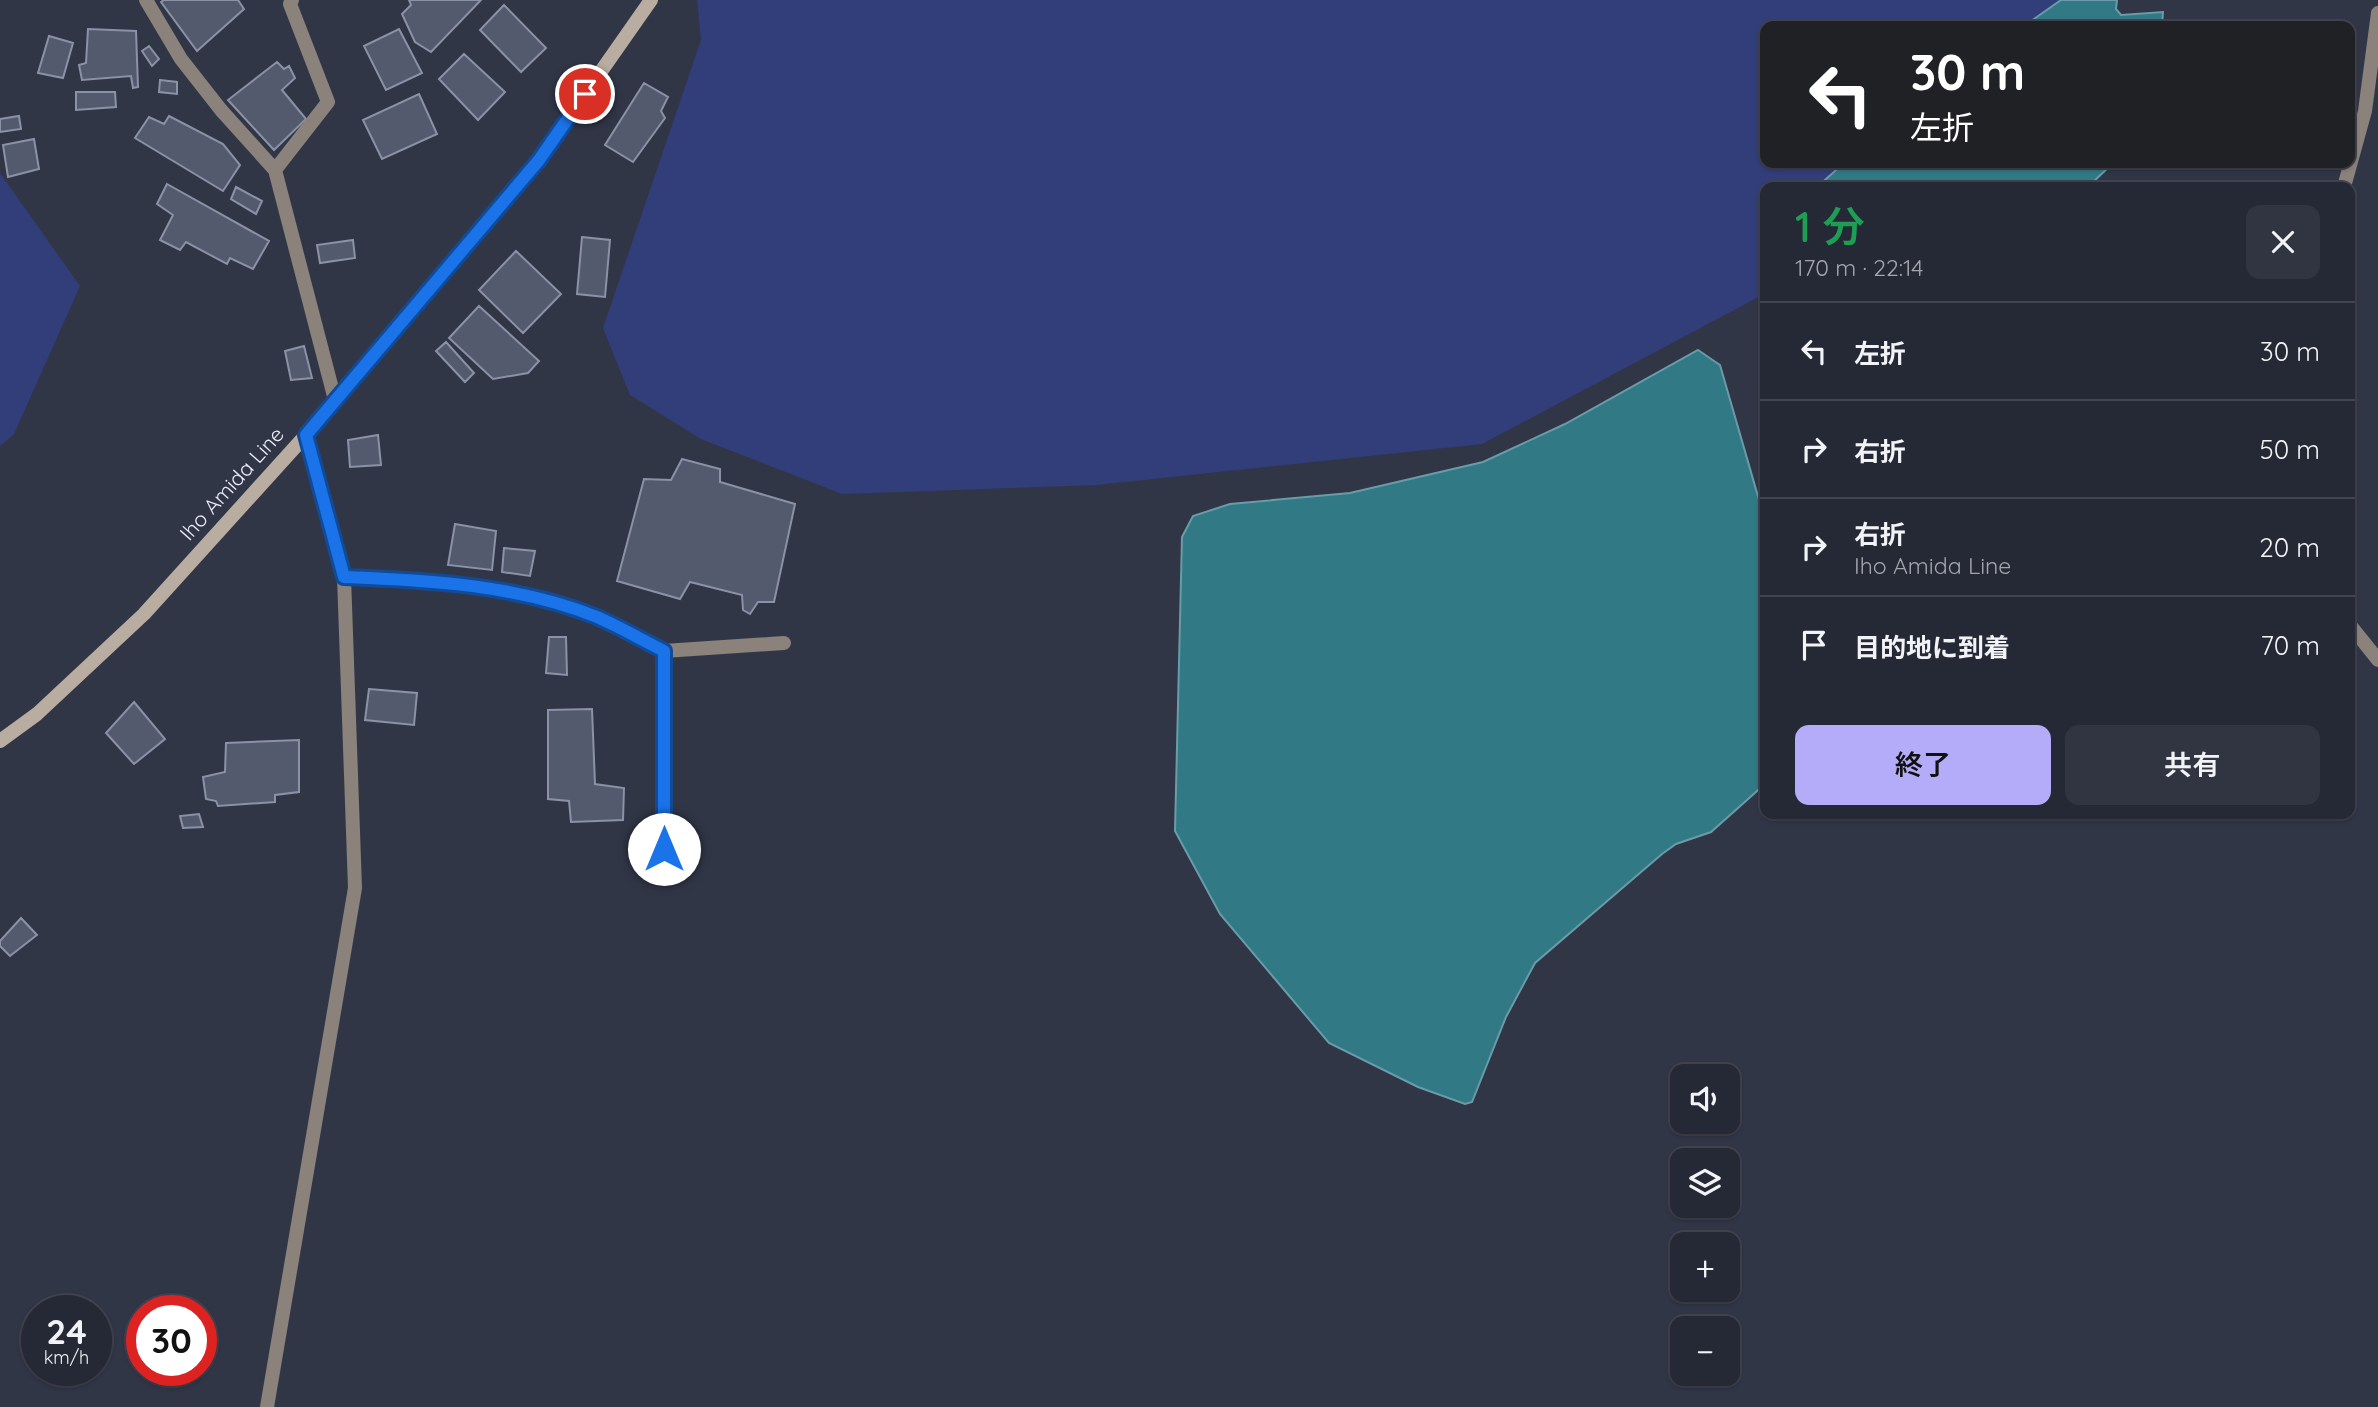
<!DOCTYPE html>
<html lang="ja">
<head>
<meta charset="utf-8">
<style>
  body { margin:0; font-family:Quicksand,"Noto Sans JP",sans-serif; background:#313441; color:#f1f3f6; height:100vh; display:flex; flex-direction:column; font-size:26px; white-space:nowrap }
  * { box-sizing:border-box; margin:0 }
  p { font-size:23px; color:#a3a6ad }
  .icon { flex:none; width:38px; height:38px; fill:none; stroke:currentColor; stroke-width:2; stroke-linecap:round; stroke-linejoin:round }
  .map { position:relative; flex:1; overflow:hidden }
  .sheet { position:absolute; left:1760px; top:182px; width:595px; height:637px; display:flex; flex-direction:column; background:#252835; border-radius:14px; box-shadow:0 2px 5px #0004,0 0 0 2px #424450 }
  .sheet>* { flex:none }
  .guide { position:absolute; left:1760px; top:21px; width:595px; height:147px; border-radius:14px; box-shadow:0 2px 5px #0004,0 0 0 2px #424450; background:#202124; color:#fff; overflow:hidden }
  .tools { position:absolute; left:1670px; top:1064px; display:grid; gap:14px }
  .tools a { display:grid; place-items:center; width:70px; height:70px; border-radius:14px; background:#252835; box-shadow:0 2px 5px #0004,0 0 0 2px #424450; font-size:35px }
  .speed { position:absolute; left:21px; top:1295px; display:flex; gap:14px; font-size:35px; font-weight:700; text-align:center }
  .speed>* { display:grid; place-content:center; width:91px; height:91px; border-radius:50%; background:#252835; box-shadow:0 2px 5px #0004,0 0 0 2px #424450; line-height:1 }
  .speed small { font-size:18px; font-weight:400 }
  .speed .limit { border:10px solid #d22; background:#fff; color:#111 }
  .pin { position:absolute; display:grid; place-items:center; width:60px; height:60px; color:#fff; margin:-30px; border:4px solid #fff; border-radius:50%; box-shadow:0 2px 7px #0007 }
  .me { position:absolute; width:77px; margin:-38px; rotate:0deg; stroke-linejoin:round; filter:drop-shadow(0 0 5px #0008) }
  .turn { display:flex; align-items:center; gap:24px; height:147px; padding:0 35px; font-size:32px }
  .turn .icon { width:91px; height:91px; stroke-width:2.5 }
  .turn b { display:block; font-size:49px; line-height:60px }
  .round { display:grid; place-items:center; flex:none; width:74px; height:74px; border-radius:14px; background:#313441 }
  .summary { display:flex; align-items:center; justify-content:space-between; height:119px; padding:0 35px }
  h1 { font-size:42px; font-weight:600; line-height:52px; color:#1e9e55 }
  .button { display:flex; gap:14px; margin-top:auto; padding:14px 35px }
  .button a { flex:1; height:80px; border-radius:14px; background:#b4acf9; color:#111; font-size:28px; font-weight:600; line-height:80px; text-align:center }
  .button a+a { background:#313441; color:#f1f3f6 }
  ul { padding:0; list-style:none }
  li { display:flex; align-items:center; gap:21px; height:98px; padding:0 35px; border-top:2px solid #424450 }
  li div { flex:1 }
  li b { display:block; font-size:26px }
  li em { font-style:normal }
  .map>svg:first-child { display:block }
  .green { fill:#323e7a }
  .water { fill:#317985; stroke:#699ca8; stroke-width:2 }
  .building { fill:#545a6d; stroke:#8b91a6; stroke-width:2 }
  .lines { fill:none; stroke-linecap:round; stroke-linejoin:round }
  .street { stroke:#8a827b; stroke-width:14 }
  .secondary { stroke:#b9aca1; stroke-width:14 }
  .route-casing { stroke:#114b97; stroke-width:18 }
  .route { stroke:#1a73e8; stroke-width:12 }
  .labels { text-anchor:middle; stroke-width:6; stroke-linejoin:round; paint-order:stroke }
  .street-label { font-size:21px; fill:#ebeefa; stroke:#313647 }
</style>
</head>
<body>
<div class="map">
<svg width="2378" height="1407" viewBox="0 0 2378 1407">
  <rect width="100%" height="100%" fill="#313647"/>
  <path class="green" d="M697 0H2075L2056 26H1766V163H1955L1929 187H1766V293L1482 444 1096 485 842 494 701 439 630 395 603 328 701 40Z
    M0 173 80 286 14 434 0 446Z"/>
  <path class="water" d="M2061 0H2117L2116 9 2121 15 2163 12 2162 26H2024Z
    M1844 163H2113L2088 187H1817Z
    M1698 350 1720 365 1766 524V783L1711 832 1676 844 1662 854 1535 963 1506 1017 1472 1102 1465 1104 1418 1087 1329 1043 1220 914 1175 831 1182 537 1193 516 1230 504 1350 493 1483 462 1565 424Z"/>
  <path class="building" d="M164 0H238L244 9 197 51 161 2Z
    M409 0H481L431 52 415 42 402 14 411 5Z
    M504 5 546 48 521 72 480 30Z
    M88 29 136 31 138 87 133 88 131 76 82 80 79 65 86 63Z
    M399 29 422 73 386 90 364 46Z
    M49 36 73 43 63 78 38 73Z
    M149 46 159 59 152 66 142 51Z
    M464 54 505 92 478 120 439 79Z
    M277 62 284 69 289 66 295 78 282 90 306 119 274 150 228 100Z
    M160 80 177 82V94L159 92Z
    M644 83 668 97 661 111 665 118 633 162 605 145Z
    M76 92H115L116 107 76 110Z
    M419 94 437 134 382 159 363 120Z
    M19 116 21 129 0 132V119Z
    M169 116 223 144 240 165 223 191 135 138 149 117 164 124Z
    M34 139 39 169 8 177 3 145Z
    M167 184 269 241 253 269 230 258 227 264 186 242 180 250 160 240 173 215 157 204Z
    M236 187 262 201 256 214 231 199Z
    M582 237 610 240 605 297 577 294Z
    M353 240 355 258 320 263 317 245Z
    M516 251 561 294 523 333 479 290Z
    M479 306 539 361 528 373 493 379 449 338Z
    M446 342 474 373 465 382 436 351Z
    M304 346 312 378 291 380 285 351Z
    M378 435 381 465 350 467 348 440Z
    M682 459 720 469V482L795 504 774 602H758L750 614 743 610 742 595 690 582 680 599 617 581 644 479 671 480Z
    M455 524 496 531 492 570 448 565Z
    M504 548 535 551 530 576 502 572Z
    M549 637H566L567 675 546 673Z
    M369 689 417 693 414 725 365 720Z
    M134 702 165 739 134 764 106 733Z
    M592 709 595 784 624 788 623 820 571 822 569 801 548 799V710Z
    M299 740V792L275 795V802L218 806 216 801 206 799 203 777 225 772 226 743Z
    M199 814 203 827 183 828 180 816Z
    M21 918 37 935 10 956 0 946V941Z"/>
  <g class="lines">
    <path class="street" d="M146 0 181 59 221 110 275 170 335 400
      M275 170 328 102 290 4 292 0
      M2344 187 2365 111 2378 13
      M344 577 409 580 520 593 596 617 664 651 784 643
      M2350 625 2378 660
      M664 651V849
      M267 1407 355 888 344 577 306 435"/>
    <path class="secondary" d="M0 741 37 714 144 614 306 435 539 160 651 0"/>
  </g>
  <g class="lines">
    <defs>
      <path id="route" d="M585 94 539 160 306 435 344 577C428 580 518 585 597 617 620 627 642 640 664 651V849"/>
    </defs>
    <use href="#route" class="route-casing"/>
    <use href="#route" class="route"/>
  </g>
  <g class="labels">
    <g class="street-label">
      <text transform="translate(232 484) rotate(-48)" y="7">Iho Amida Line</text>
    </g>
  </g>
</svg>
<div class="tools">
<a><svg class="icon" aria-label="sound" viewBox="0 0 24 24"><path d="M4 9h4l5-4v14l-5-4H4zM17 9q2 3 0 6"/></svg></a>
<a><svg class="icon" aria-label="layers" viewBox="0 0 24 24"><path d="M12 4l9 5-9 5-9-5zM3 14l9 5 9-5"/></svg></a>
<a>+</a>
<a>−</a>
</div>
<div class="speed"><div>24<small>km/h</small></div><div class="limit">30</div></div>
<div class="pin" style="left:585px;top:94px;background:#d93025"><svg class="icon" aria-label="arrive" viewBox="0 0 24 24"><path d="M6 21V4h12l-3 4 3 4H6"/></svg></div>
<svg class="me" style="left:664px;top:849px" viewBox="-20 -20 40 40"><circle r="19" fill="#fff"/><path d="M0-13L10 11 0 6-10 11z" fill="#1a73e8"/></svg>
<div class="guide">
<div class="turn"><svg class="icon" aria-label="left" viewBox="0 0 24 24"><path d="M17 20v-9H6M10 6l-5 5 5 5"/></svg><div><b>30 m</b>左折</div></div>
</div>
<section class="sheet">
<div class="summary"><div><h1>1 分</h1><p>170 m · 22:14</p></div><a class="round"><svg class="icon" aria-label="close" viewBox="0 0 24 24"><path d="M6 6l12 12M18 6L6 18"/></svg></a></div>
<ul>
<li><svg class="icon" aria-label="left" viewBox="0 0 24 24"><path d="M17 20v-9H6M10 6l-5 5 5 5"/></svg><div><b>左折</b></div><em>30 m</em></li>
<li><svg class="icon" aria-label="right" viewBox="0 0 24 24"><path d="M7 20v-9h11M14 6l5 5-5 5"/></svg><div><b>右折</b></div><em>50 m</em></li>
<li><svg class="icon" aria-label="right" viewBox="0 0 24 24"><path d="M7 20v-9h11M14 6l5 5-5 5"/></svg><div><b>右折</b><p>Iho Amida Line</p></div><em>20 m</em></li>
<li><svg class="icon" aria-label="arrive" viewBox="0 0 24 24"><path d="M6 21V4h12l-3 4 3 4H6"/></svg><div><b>目的地に到着</b></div><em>70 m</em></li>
</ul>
<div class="button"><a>終了</a><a>共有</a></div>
</section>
</div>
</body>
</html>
